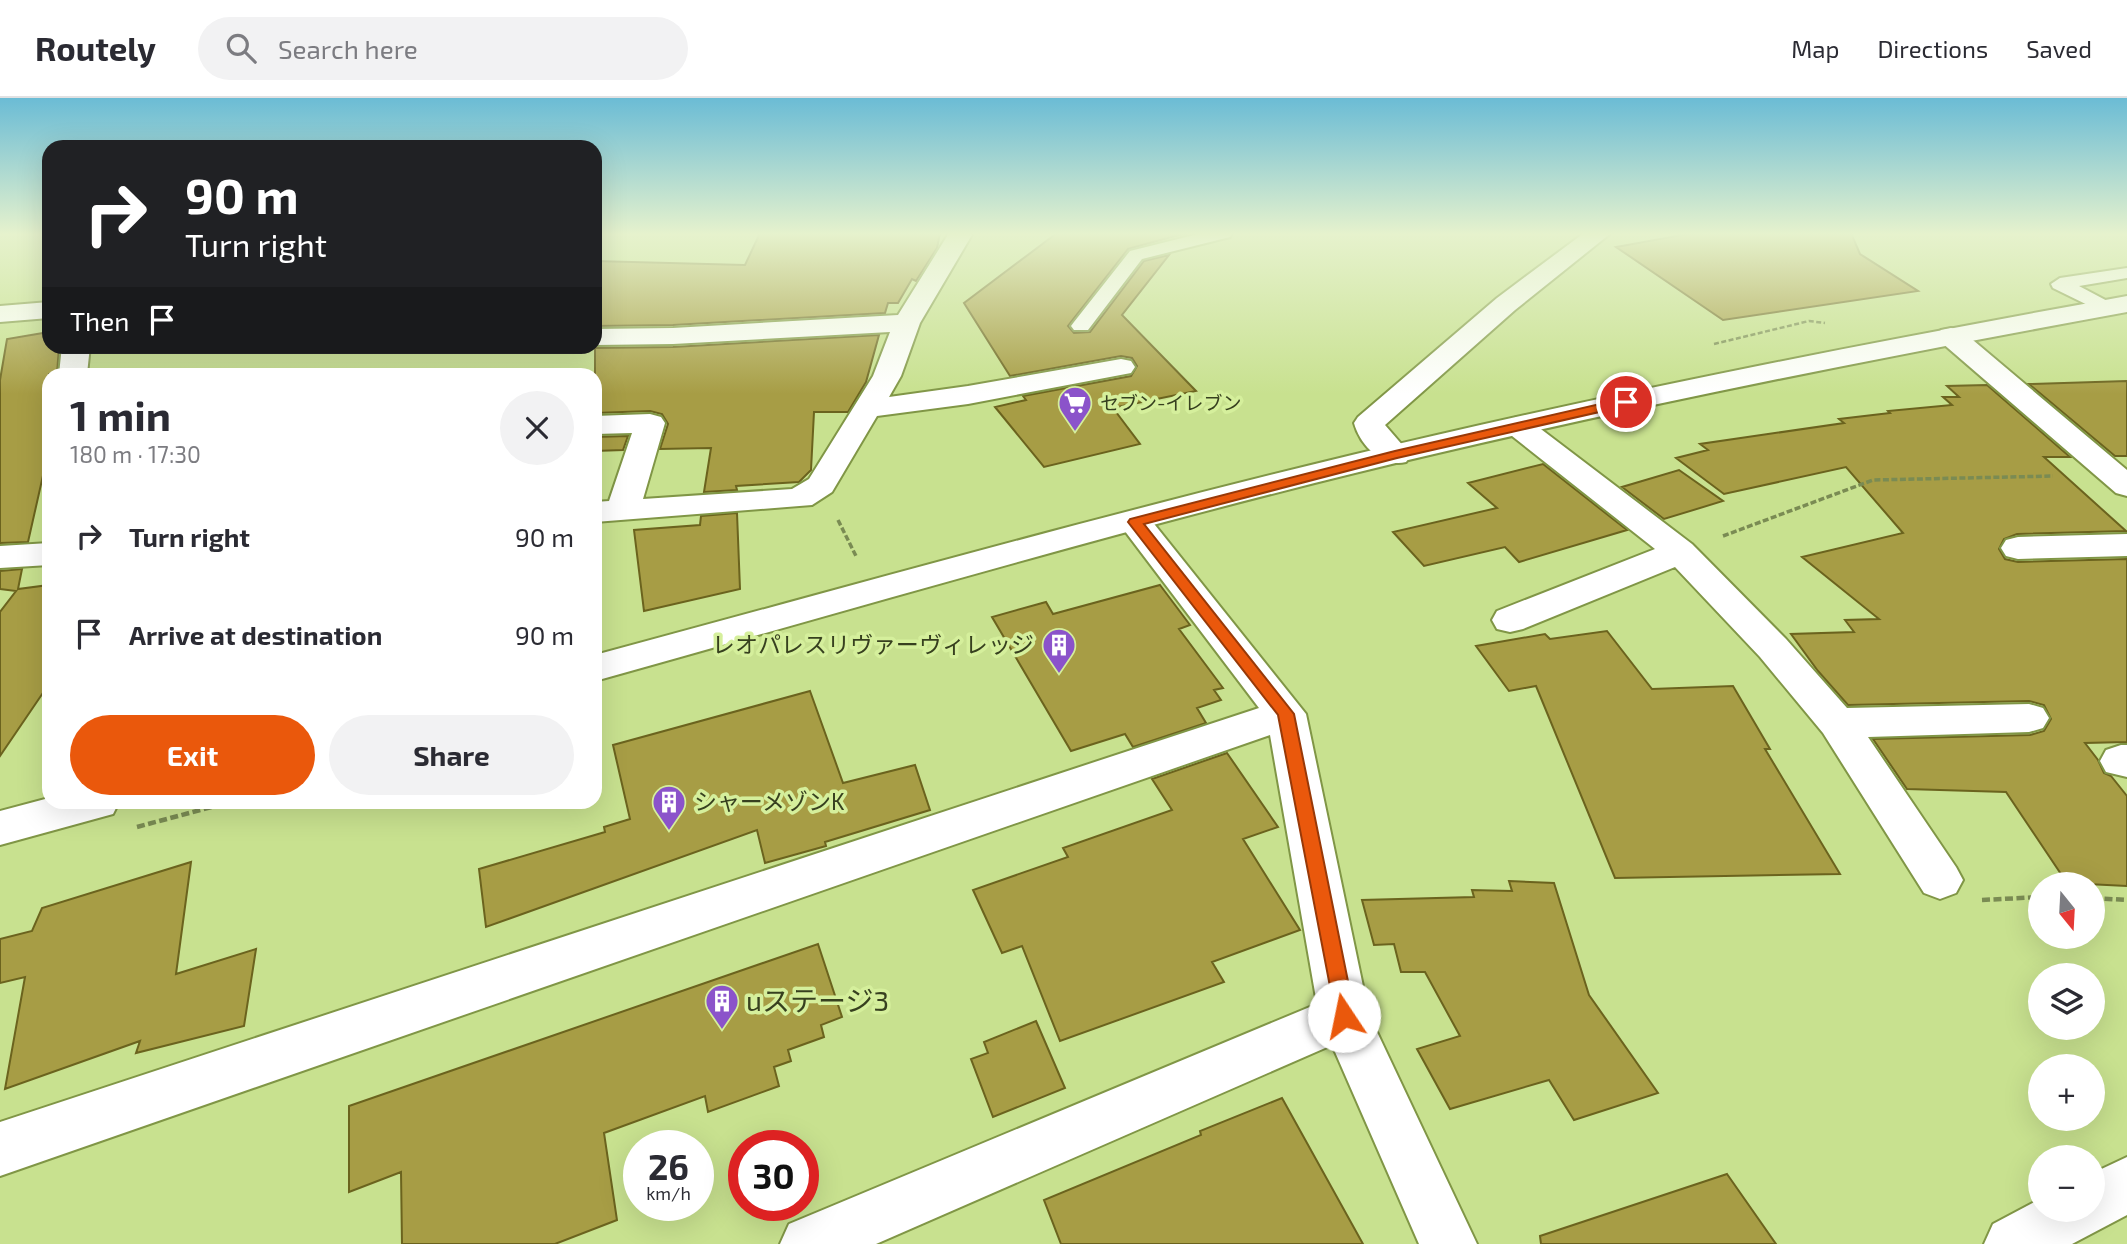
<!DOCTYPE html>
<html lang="en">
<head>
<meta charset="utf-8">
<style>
  body { margin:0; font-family:"Exo 2","Noto Sans JP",sans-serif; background:#f2f2f3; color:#2b2b33; height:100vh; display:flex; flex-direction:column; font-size:26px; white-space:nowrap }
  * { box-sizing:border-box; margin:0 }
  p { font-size:23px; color:#7c7c81 }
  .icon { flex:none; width:38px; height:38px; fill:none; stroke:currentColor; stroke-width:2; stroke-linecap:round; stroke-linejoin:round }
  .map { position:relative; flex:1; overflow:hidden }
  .drawer { position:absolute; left:42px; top:270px; width:560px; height:441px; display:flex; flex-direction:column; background:#fff; border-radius:21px; box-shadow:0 7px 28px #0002 }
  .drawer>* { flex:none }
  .banner { position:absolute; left:42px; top:42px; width:560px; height:214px; border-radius:21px; box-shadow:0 7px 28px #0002; background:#202124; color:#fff; overflow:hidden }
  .needle { width:46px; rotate:162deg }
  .fabs { position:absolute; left:2028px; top:774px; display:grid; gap:14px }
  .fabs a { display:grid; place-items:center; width:77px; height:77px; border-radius:50%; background:#fff; box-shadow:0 7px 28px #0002; font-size:35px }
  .speed { position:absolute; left:623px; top:1032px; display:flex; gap:14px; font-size:35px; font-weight:700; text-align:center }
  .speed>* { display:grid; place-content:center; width:91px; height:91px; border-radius:50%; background:#fff; box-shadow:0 7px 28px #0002; line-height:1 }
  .speed small { font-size:18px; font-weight:400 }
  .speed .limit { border:10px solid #d22; background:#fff; color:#111 }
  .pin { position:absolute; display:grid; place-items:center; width:60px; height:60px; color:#fff; margin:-30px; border:4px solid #fff; border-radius:50%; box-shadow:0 2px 7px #0007 }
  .me { position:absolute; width:77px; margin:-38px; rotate:349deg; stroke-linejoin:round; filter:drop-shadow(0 0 5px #0008) }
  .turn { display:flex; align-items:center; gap:24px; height:147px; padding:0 28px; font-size:32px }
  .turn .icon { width:91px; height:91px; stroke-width:2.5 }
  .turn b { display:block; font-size:49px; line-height:60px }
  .then { display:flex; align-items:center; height:66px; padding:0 28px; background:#0003; gap:14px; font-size:26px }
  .round { display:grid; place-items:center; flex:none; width:74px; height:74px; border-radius:37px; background:#f2f2f3 }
  .overview { display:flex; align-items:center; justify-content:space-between; height:119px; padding:0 28px }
  h1 { font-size:42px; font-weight:700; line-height:52px }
  .action { display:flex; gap:14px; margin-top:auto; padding:14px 28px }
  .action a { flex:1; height:80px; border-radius:42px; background:#ea580c; color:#fff; font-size:28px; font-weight:700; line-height:80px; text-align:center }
  .action a+a { background:#f2f2f3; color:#2b2b33 }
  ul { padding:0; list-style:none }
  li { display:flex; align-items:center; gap:21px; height:98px; padding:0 28px }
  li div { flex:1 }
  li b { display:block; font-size:26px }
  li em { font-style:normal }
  header { display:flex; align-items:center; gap:42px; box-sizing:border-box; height:98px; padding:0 35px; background:#fff; border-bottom:2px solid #e1e1e2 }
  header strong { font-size:33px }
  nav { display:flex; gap:38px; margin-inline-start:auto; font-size:24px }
  .search { width:490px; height:63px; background:#f2f2f3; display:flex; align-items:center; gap:18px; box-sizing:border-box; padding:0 24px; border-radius:38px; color:#7c7c81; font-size:26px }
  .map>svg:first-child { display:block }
  .building { fill:#a79d45; stroke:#6b631e; stroke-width:2 }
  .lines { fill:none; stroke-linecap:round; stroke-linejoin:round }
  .service-casing { stroke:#809646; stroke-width:4 }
  .minor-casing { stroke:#809646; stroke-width:4 }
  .tertiary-casing { stroke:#809646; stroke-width:4 }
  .path-far2 { stroke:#7a8b53; stroke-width:2.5; stroke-dasharray:5 2.5; stroke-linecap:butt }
  .path-far1 { stroke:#7a8b53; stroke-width:3.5; stroke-dasharray:6 2.5; stroke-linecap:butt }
  .path { stroke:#7a8b53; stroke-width:4.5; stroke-dasharray:8 3.5; stroke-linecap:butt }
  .service { fill:#fff; fill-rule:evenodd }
  .minor { fill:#fff; fill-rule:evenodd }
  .tertiary { fill:#fff; fill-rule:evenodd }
  .route { fill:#ea580c; stroke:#983908; stroke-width:2 }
  .labels { text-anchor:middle; stroke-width:7; stroke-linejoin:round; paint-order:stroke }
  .far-poi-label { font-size:19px; fill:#37401f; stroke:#d5ef9c; text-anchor:start }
  .poi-label { font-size:23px; fill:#37401f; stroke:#d5ef9c; text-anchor:end }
  .near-poi-label { font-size:28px; fill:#37401f; stroke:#d5ef9c; text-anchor:start }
</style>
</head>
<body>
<header>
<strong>Routely</strong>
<div class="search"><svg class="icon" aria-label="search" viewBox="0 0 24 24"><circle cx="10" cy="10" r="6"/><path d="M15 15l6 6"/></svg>Search here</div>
<nav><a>Map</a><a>Directions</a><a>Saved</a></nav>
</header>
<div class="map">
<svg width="2127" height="1146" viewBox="0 0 2127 1146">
  <rect width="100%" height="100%" fill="#c8e18f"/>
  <path class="building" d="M760 135H940L937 150 916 183 912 181 898 205H888L885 215 673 227 595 228V163L745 167Z
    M1057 135H1186L1128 151 1068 228 1074 235 1090 234 1144 163 1169 157 1122 217 1196 293 1113 310 1140 346 1044 369 995 309 1026 302 1023 298 1131 278 1137 268 1132 260 1121 258 1010 278 964 205Z
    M1693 135H1851L1860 156 1918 193 1723 222 1616 149Z
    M49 234V248H59L57 276H49V351L28 444 0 445V282L7 241Z
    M879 237 866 284 848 314H814L811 372 799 384 736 388 737 392 704 394 711 350 660 351 668 326 662 316 650 313 595 315V250L673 249Z
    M2127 283V358H2115L2029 286Z
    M1987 287 2070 359H2044L2126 433 2017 436 2004 441 1999 451 2005 461 2018 464 2127 461V644L2085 645 2098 662 2104 675 2111 678 2127 698V788L2067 785 2006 694 1907 691 1873 641 2030 637 2044 633 2051 621 2044 607 2029 603 1848 607 1818 573 1791 536 1854 534 1845 522 1879 521 1802 459 1903 435 1846 369 1724 396 1676 360 1708 352 1700 346 1844 325 1839 321 1890 315 1888 313 1952 307 1943 299H1959L1947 288Z
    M628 338 623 352 595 353V339Z
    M1543 366 1627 432 1519 464 1505 449 1424 468 1393 434 1497 410 1468 385Z
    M1679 372 1723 403 1664 421 1622 389Z
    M737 415 740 491 644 513 634 432 700 427 701 418Z
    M22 471 18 491 49 487V586L0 658V514L16 493 0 491V473Z
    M1160 487 1190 527 1179 531 1223 590 1214 592 1221 602 1197 610 1206 625 1133 649 1125 636 1071 653 992 519 1046 504 1053 516Z
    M1607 533 1652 591 1733 588 1770 651H1765L1840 776 1615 780 1536 588 1509 593 1476 548 1545 536 1550 541Z
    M810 593 843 685 915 667 930 712 825 744 826 748 765 765 757 732 486 829 479 771 605 734 604 729 630 721 613 647Z
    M1227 655 1278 729 1243 741 1300 832 1212 864 1224 884 1060 943 1022 848 1002 855 973 792 1068 759 1063 750 1172 712 1152 681Z
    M191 764 176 876 256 851 244 928 136 955 140 943 5 991 25 879 0 885V841L32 833 42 810Z
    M1509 783 1554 785 1589 897 1658 995 1574 1022 1549 982 1450 1011 1417 951 1460 938 1425 874H1401L1394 846 1374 847 1362 802 1474 799 1472 792 1512 793Z
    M818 846 842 919 821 927 824 939 788 952 791 963 774 969 779 988 708 1014 705 998 604 1035 617 1122 555 1146H402L401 1074 349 1094V1008Z
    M1036 923 1065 990 993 1019 971 961 988 955 984 944Z
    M1282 1000 1363 1146H1061L1044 1102 1201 1037 1200 1033Z
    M1727 1076 1776 1146H1541L1540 1138Z"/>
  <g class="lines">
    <defs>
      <path id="service" d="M1202 135H1232L1230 139 1142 161 1088 232H1074L1071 228 1074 224 1130 153Z
        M2127 170V180L2079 188 2113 206 2116 210 2113 214 2106 216 2053 190 2051 186 2060 180Z"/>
      <path id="minor" d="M949 135H973L920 225 901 278 889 299 968 288 1121 261 1131 263 1135 269 1131 275 968 306 877 318 832 394 812 407 595 424V404L609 403 632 335 595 336V318L650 316 661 319 665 325 643 401 792 391 809 381 873 278 890 234 673 246 595 247V231L673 230 898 217Z
        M1584 135H1611L1515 212 1385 327 1411 357 1406 364C1382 370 1360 347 1354 325L1358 319 1497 200Z
        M49 204V220L0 224V208Z
        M1951 230 1961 232 2127 372V398L2116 395 1941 244 1937 238 1941 232Z
        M62 248H90L87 276H59Z
        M1518 319 1529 322 1692 446 1786 541 1847 610 2029 606 2043 610 2049 620 2043 630 2029 634 1868 639 1956 769 1963 782 1956 795 1940 801 1924 795 1823 635 1760 559 1675 469 1523 531 1510 534 1497 531 1492 522 1497 513 1655 451 1507 334 1503 328 1507 322Z
        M1135 414 1147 417 1306 616 1369 917 1477 1146H1419L1332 947 876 1146H780L789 1126 1317 906 1270 637 0 1078V1024L1259 610 1118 424 1123 417Z
        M2127 436V458L2018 461 2006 458 2001 450 2006 442 2018 439Z
        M49 445V467L0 470V448Z
        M2121 647H2127V679L2106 674 2100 663 2106 652Z
        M2127 1059V1117L2072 1146H1984L1993 1126 2040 1101V1111H2093V1075Z"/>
      <path id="tertiary" d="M2127 198V214C1870 261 1613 312 1359 374 1103 437 849 512 595 583V557C847 489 1099 418 1352 357 1609 295 1867 245 2127 198Z
        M49 700V704H119L113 716 0 747V713Z"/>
    </defs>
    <use href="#service" class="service-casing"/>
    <use href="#minor" class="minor-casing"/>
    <use href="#tertiary" class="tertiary-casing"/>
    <path class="path-far2" d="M1714 246 1809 223 1825 225"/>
    <path class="path-far1" d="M838 422 856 458
      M1723 438 1873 382 2053 378"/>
    <path class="path" d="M137 729 230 704
      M2093 800 2127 802
      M1982 802 2040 799"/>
    <use href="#service" class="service"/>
    <use href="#minor" class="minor"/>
    <use href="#tertiary" class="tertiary"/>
  </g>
  <linearGradient id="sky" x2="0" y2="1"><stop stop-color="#6bbcd5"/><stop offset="0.46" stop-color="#e6f2cd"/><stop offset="1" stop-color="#e6f2cd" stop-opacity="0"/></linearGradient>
  <rect width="2127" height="296" fill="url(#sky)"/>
  <path class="route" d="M1626 300 1632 304 1630 307 1397 360 1144 426 1294 616 1355 918 1352 925 1344 927 1337 925 1278 617 1128 424 1130 421 1395 353Z"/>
  <defs>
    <symbol id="supermarket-pin" viewBox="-11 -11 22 30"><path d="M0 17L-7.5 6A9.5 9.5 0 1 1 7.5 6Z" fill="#8b53ca" stroke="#d5ef9c"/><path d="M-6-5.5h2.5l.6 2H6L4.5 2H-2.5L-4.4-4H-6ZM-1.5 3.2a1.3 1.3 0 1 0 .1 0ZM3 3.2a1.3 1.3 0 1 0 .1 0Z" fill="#fff"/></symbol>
    <symbol id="building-pin" viewBox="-11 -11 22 30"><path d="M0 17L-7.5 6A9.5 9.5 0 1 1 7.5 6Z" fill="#8b53ca" stroke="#d5ef9c"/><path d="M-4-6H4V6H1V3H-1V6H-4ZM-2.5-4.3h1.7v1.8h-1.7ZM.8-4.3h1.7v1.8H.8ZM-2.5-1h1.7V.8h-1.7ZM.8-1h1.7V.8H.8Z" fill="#fff"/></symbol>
  </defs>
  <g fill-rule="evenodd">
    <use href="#supermarket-pin" x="1056" y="286" width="38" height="52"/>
    <use href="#building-pin" x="1040" y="528" width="38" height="52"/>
    <use href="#building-pin" x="650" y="685" width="38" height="52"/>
    <use href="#building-pin" x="703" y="884" width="38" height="52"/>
  </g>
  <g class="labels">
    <g class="far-poi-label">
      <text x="1100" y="312">セブン-イレブン</text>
    </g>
    <g class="poi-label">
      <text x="1034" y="555">レオパレスリヴァーヴィレッジ</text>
      <text x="694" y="712" text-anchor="start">シャーメゾンK</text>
    </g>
    <g class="near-poi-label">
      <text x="746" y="913">uステージ3</text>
    </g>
  </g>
</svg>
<div class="fabs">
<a><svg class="needle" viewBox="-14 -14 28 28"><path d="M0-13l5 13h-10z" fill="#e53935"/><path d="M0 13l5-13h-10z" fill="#7c7c81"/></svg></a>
<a><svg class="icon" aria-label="layers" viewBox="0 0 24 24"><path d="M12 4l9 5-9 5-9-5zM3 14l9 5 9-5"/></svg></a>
<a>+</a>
<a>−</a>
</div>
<div class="speed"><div>26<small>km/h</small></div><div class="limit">30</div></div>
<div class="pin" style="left:1626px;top:304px;background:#d93025"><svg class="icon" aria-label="arrive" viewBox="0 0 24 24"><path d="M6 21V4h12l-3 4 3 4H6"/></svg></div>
<svg class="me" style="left:1344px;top:918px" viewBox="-20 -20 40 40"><circle r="19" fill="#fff"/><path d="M0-13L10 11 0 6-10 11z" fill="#ea580c"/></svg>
<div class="banner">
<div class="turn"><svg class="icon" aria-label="right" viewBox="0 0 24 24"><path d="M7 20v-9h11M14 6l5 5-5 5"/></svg><div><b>90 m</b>Turn right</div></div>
<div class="then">Then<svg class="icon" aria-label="arrive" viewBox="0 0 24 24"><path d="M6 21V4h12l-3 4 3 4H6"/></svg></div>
</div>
<section class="drawer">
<div class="overview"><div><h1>1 min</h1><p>180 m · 17:30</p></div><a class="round"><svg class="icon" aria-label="close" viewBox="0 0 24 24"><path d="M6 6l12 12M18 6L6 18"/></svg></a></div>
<ul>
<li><svg class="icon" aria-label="right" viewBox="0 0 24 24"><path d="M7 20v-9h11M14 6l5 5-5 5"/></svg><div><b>Turn right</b></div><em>90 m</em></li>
<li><svg class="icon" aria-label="arrive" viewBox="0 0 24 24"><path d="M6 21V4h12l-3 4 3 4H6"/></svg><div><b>Arrive at destination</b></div><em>90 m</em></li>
</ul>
<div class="action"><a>Exit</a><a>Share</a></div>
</section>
</div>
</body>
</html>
